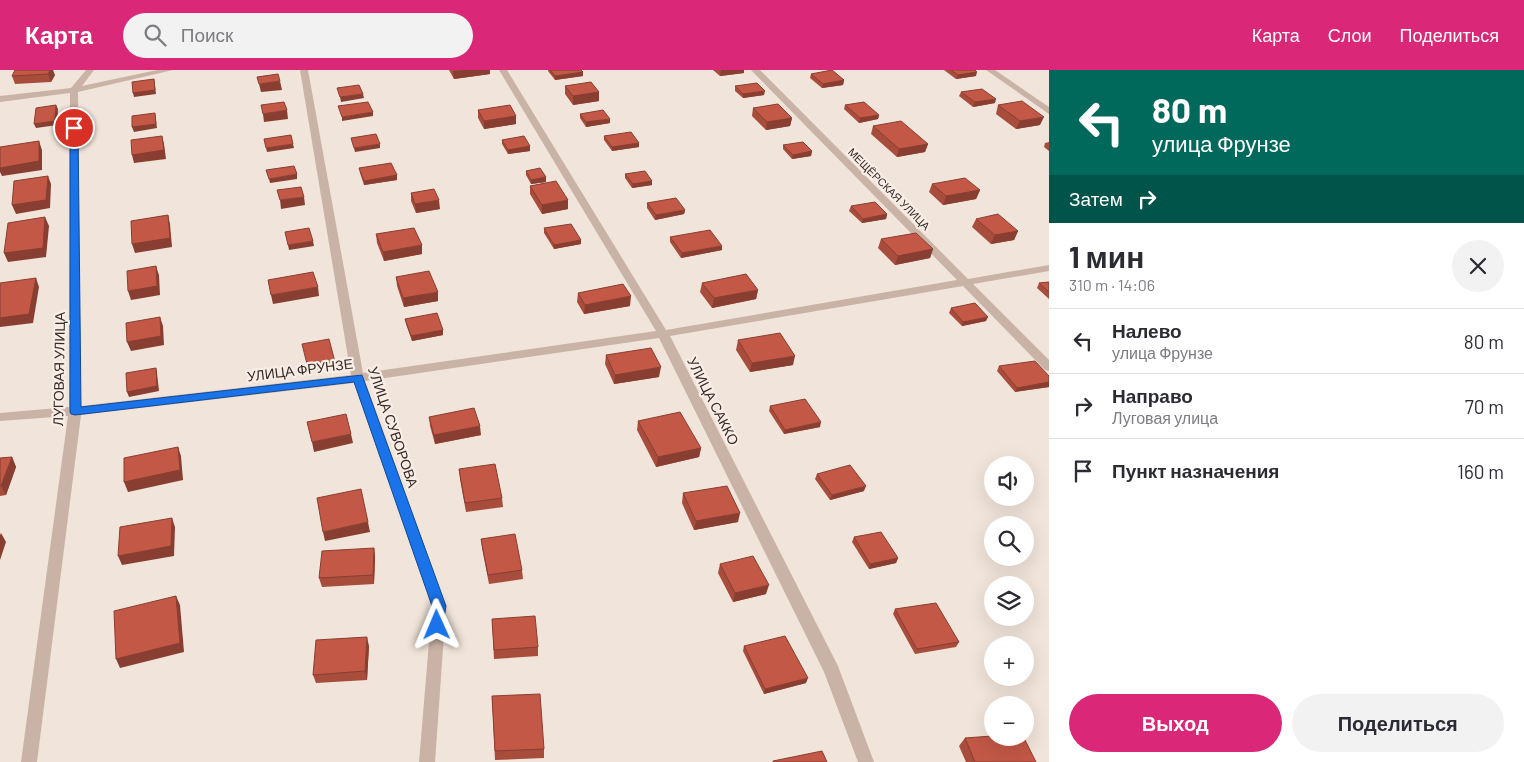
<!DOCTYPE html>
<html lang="ru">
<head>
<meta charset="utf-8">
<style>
  body { margin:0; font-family:Barlow,sans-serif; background:#f2f2f3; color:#2b2b33; height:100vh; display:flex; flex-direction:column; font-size:19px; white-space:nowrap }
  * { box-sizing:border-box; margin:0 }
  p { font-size:16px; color:#7c7c81 }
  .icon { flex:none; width:28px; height:28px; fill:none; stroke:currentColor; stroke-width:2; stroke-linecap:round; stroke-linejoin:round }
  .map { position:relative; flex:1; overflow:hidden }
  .panel { display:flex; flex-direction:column; background:#fff; width:475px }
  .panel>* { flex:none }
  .top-card { background:#00695c; color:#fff; overflow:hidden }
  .controls { position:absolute; left:984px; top:386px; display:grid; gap:10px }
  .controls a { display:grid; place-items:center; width:50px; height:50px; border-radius:50%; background:#fff; box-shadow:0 5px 20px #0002; font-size:25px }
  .pin { position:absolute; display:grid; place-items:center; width:42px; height:42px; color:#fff; margin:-21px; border:2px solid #fff; border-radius:50%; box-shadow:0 1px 5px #0007 }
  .me { position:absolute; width:55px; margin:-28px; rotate:359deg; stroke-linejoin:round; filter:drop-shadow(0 0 4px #0008) }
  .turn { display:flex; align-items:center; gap:18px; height:105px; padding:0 20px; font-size:22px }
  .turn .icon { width:65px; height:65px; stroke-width:2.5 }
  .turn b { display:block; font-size:35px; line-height:42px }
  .then { display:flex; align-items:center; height:48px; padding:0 20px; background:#0003; gap:10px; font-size:19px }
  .round { display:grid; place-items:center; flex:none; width:52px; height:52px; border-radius:26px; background:#f2f2f3 }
  .overview { display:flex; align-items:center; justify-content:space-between; height:85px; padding:0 20px }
  h1 { font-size:30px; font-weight:700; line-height:38px }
  .button { display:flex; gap:10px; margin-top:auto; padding:10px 20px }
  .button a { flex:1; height:58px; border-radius:30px; background:#db2777; color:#fff; font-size:20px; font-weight:700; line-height:58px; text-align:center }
  .button a+a { background:#f2f2f3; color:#2b2b33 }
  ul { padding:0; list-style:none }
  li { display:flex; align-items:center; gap:15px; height:65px; padding:0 20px; border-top:1px solid #e1e1e2 }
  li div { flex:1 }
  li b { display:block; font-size:19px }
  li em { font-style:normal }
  header { display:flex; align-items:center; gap:30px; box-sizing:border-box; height:70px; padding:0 25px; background:#db2777; color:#fff }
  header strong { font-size:24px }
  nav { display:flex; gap:28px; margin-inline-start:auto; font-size:18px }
  .search { width:350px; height:45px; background:#f2f2f3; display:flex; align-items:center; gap:12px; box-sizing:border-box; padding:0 18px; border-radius:28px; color:#7c7c81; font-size:19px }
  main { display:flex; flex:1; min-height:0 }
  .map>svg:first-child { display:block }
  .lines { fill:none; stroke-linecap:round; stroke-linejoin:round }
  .minor { fill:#c8b3a6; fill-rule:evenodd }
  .wall { fill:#a84c3c }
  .shaded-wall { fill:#883e31 }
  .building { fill:#c35846; stroke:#883e31 }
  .route { fill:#1a73e8; stroke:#114b97 }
  .labels { text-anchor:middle; stroke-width:4.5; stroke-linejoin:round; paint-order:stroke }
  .far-street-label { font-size:11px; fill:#352a27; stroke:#f9eee6 }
  .street-label { font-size:14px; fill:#352a27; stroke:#f9eee6 }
</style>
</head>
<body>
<header>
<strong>Карта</strong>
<div class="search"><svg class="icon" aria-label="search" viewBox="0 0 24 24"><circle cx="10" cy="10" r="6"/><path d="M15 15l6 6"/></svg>Поиск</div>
<nav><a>Карта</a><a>Слои</a><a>Поделиться</a></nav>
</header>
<main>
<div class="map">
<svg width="1049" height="692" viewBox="0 0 1049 692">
  <rect width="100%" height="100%" fill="#f1e4da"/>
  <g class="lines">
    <path class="minor" d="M86 0H94L82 16 157 0H173L78 22 81 336 351 305 300 0H308L363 303 656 261 499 0H507L666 260 957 210 751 0H760L968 209 1049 195V201L973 214 1049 290V301L1045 300 963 216 670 266 838 596 874 692H858L824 602 659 268 365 311 446 536 435 692H419L432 536 354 313 81 345 37 692H21L68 346 0 351V343L69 337 70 23 0 32V26L71 18Z
      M986 0H995L1049 37V44Z"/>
  </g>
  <path class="wall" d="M15 0 55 5 51 12 15 14 12 6Z
    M449 0H490V4L454 9Z
    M548 0H581L583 2V6L555 10 548 1Z
    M713 0H744V3L720 6Z
    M944 0H975L976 6 956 9Z
    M811 4 844 10 843 15 822 18 810 8Z
    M565 16 599 22V31L573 35 565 24Z
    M735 16 764 25 743 28 735 21Z
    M961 22 995 33 973 37 959 26Z
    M845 35 879 45 878 49 859 53 844 39Z
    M998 35 1040 55 1016 59 996 44Z
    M753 38 792 48 790 56 766 60 752 46Z
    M478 40 516 46V54L484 59 478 48Z
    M580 44 610 53 586 57 580 48Z
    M873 56 928 74 925 82 897 87 871 64Z
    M604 66 639 77 612 81 604 70Z
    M502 70 530 76V81L508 84 502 74Z
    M1049 72V81L1044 77 1045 73Z
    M783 75 812 81 811 86 792 89 783 79Z
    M359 98 397 105V110L364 115 360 103Z
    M526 101 546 107V112L531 114 526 105Z
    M625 104 652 111V115L632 118 625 108Z
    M932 114 980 120 976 129 943 135 929 122Z
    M530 116 568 139 542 144 530 124Z
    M411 123 440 139 416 143 411 131Z
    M647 133 685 140 684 144 655 150 647 138Z
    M851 136 887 144 886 149 862 153 849 141Z
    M976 149 1018 161 1014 170 991 174 972 157Z
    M544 158 581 170V174L554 179 544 163Z
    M376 164 422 184 384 191 377 173Z
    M670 167 722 176V180L681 188 670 172Z
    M881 169 933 179 930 188 895 195 878 178Z
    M396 207 438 231 404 237 397 216Z
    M1049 212V229L1037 218 1039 213Z
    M702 213 758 220 756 229 712 238 700 222Z
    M578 223 630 236 584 244 577 232Z
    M951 238 986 251 962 256 949 243Z
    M405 249 443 260V265L412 271 406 254Z
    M738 270 793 295 750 302 736 280Z
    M606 285 659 307 614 314 605 294Z
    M999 296 1049 306V317L1015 322 997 301Z
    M770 336 820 357 784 364 769 341Z
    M429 347 481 365 435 374 430 356Z
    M638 351 701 378 699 387 656 397 637 360Z
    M12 387 16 397 6 425 0 426V388Z
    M459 399 502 428 503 437 466 442 460 409Z
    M817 404 864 421 830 430 815 409Z
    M683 423 738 452 694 460 682 433Z
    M854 467 898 488 896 493 869 499 852 472Z
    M481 469 522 500 523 509 489 514 482 478Z
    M374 478 375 487 374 514 322 517 319 508Z
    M720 494 766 524 733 532 718 503Z
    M895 539 959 572 956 577 915 584 893 544Z
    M492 549 538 577V586L494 589Z
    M369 576 367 610 316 613 313 605Z
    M744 576 806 613 764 624 743 581Z
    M492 626 544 679V688L495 690Z
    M965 668 1036 692H966L959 676Z"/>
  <path class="shaded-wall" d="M50 0H53L55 5 51 12 48 4Z
    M463 0H490V4L454 9 453 1Z
    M721 0H744V3L720 6Z
    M583 2V6L555 10V6Z
    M977 2 976 6 956 9 958 5Z
    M154 9 156 24 134 27 133 23Z
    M844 10 843 15 822 18 823 14Z
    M280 11 282 20 261 22 259 14Z
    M765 21 764 25 743 28V24Z
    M599 22V31L573 35V26Z
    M363 24 364 28 341 32 340 27Z
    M996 29 995 33 973 37 975 32Z
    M56 35 58 39 57 55 36 58 34 54Z
    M287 40 288 49 264 52 263 44Z
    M373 42V46L342 51V47Z
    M155 43 157 58 134 62 132 57Z
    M879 45 878 49 859 53 860 48Z
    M516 46V54L484 59V51Z
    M1044 47 1040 55 1016 59 1020 51Z
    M792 48 790 56 766 60 767 52Z
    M610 49V53L586 57V52Z
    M162 66 164 74 166 89 134 93 132 85Z
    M39 71 42 80V100L2 106 0 102V98Z
    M639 73V77L612 81V77Z
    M293 74 294 78 267 82 266 78Z
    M380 74V78L355 82 354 78Z
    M928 74 925 82 897 87 899 79Z
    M530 76V81L508 84V80Z
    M812 81 811 86 792 89 793 85Z
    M297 104V109L270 113 269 109Z
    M397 105V110L364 115V111Z
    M48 106 51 114 50 138 16 144 12 135Z
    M546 107V112L531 114V110Z
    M652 111V115L632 118 633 114Z
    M980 120 976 129 943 135 946 126Z
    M304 127 305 135 281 139 280 130Z
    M439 130 440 139 416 143 415 134Z
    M568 130V139L542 144V135Z
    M685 140 684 144 655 150 656 145Z
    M887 144 886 149 862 153 863 149Z
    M168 145 170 154 172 177 135 183 132 174Z
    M45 147 49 156 46 187 8 192 4 183Z
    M1018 161 1014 170 991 174 995 165Z
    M581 170V174L554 179V175Z
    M313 171 314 176 289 180 288 175Z
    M422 175V184L384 191 383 182Z
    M722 176V180L681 188 682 183Z
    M933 179 930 188 895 195 898 186Z
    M156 196 159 205 160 225 131 230 128 221Z
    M36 208 39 217 33 253 0 257V248Z
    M318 217 319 226 273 234 271 225Z
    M758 220 756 229 712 238 714 228Z
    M438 222V231L404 237 403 228Z
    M631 226 630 236 584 244 585 235Z
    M160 247 163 256 164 275 131 281 127 272Z
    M988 247 986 251 962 256 963 252Z
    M443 260V265L412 271 411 266Z
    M795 286 793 295 750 302 752 293Z
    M335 292 336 297 309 302 308 298Z
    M661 297 659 307 614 314 615 305Z
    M156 298 157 303 159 321 129 327 127 322Z
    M1049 312V317L1015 322 1017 318Z
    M821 352 820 357 784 364 785 360Z
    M480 356 481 365 435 374 434 365Z
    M351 364 353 373 314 382 312 372Z
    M178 377 181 386 183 410 128 422 124 412Z
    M701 378 699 387 656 397 658 387Z
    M12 387 16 397 6 425 1 416Z
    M866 416 864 421 830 430 832 425Z
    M740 443 738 452 694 460 696 451Z
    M172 448 175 457 174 486 122 495 118 486Z
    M368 452 370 462 325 471 323 462Z
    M1 463 6 472 0 490V465Z
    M374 478 375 487 374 514 373 505Z
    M898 488 896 493 869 499 870 494Z
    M769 515 766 524 733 532 735 523Z
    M176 526 180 535 184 582 120 598 116 589Z
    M367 567 369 576 367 610 365 601Z
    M808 608 806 613 764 624 765 619Z"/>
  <path class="building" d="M15 0H50L48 4 12 6Z
    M550 0H581L583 2 555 6Z
    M832 0 844 10 823 14 811 4Z
    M951 0H975L977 2 958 5Z
    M278 4 280 11 259 14 257 7Z
    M154 9 155 20 133 23 132 12Z
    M591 12 599 22 573 26 565 16Z
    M757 13 765 21 743 24 735 16Z
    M359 15 363 24 340 27 337 18Z
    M982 19 996 29 975 32 961 22Z
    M1022 31 1044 47 1020 51 998 35Z
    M284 32 287 40 263 44 261 35Z
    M368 32 373 42 342 47 338 36Z
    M864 32 879 45 860 48 845 35Z
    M778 34 792 48 767 52 753 38Z
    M56 35 55 51 34 54 36 38Z
    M510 35 516 46 484 51 478 40Z
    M603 40 610 49 586 52 580 44Z
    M155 43 156 54 132 57V46Z
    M901 51 928 74 899 79 873 56Z
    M631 62 639 73 612 77 604 66Z
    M376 64 380 74 354 78 351 68Z
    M291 65 293 74 266 78 264 69Z
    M162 66 164 80 132 85 131 70Z
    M524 66 530 76 508 80 502 70Z
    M39 71V91L0 98V77Z
    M803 72 812 81 793 85 783 75Z
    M391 93 397 105 364 111 359 98Z
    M294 96 297 104 269 109 266 100Z
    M540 98 546 107 531 110 526 101Z
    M645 101 652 111 633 114 625 104Z
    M48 106 46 130 12 135 14 111Z
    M965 108 980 120 946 126 932 114Z
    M556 111 568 130 542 135 530 116Z
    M301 117 304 127 280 130 277 120Z
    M434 119 439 130 415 134 411 123Z
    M676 128 685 140 656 145 647 133Z
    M875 132 887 144 863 149 851 136Z
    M998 144 1018 161 995 165 976 149Z
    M168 145 170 168 132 174 131 151Z
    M45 147 43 178 4 183 8 153Z
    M571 154 581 170 554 175 544 158Z
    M309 158 313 171 288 175 285 162Z
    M414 158 422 175 383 182 376 164Z
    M710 160 722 176 682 183 670 167Z
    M916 163 933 179 898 186 881 169Z
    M156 196 157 216 128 221 127 201Z
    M429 201 438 222 403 228 396 207Z
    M313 202 318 217 271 225 268 210Z
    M746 204 758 220 714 228 702 213Z
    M36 208 29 244 0 248V213Z
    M1049 212V222L1039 213Z
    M623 214 631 226 585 235 578 223Z
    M975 233 988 247 963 252 951 238Z
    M437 243 443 260 411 266 405 249Z
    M160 247 161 266 127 272 126 253Z
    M780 263 795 286 752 293 738 270Z
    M329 269 335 292 308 298 302 274Z
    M651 278 661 297 615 305 606 285Z
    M1035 291 1049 306V312L1017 318 999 296Z
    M156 298 157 316 127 322 126 303Z
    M805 329 821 352 785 360 770 336Z
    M474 338 480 356 434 365 429 347Z
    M680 342 701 378 658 387 638 351Z
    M346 344 351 364 312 372 307 352Z
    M178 377 180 400 124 412V388Z
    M12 387 1 416H0V388Z
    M495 394 502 428 465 433 459 399Z
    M850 395 866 416 832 425 817 404Z
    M727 416 740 443 696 451 683 423Z
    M361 419 368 452 323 462 317 428Z
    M172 448 171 476 118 486 120 457Z
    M881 462 898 488 870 494 854 467Z
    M515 464 522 500 488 505 481 469Z
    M374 478 373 505 319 508 322 481Z
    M753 486 769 515 735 523 720 494Z
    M176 526 180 573 116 589 114 541Z
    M936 533 959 572 917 579 895 539Z
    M535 546 538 577 494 580 492 549Z
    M785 566 808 608 765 619 744 576Z
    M367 567 365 601 313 605 316 570Z
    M540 624 544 679 495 681 492 626Z
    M992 666V668H1024L1036 692H975L965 668Z
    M822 681 827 692H773V691Z"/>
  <path class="route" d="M74 55 78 58 81 337 362 305 446 536 442 559 437 561 432 559 430 555 432 536 354 312 75 345 71 344 70 342V58Z"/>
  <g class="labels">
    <g class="far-street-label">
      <text transform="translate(889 119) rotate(45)" y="4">МЕЩЁРСКАЯ УЛИЦА</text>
    </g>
    <g class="street-label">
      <text transform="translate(59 299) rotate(-89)" y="5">ЛУГОВАЯ УЛИЦА</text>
      <text transform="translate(300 300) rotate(-7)" y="5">УЛИЦА ФРУНЗЕ</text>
      <text transform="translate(713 331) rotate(63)" y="5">УЛИЦА САККО</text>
      <text transform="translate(393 357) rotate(71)" y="5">УЛИЦА СУВОРОВА</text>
    </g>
  </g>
</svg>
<div class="controls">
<a><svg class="icon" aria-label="sound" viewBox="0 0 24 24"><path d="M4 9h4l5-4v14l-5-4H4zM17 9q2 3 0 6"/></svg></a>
<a><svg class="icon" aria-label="search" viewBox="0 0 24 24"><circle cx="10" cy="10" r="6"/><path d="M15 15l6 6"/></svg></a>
<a><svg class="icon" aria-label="layers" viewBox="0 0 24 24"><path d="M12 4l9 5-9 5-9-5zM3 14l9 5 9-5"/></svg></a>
<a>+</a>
<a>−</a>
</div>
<div class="pin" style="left:74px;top:58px;background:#d93025"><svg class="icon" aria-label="arrive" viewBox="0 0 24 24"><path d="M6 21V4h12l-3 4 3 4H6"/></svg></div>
<svg class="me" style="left:437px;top:555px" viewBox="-20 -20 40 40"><path d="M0-17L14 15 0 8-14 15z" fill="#1a73e8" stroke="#fff" stroke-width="4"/></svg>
</div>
<section class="panel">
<div class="top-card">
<div class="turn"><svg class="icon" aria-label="left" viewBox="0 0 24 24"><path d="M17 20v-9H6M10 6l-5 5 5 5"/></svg><div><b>80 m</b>улица Фрунзе</div></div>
<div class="then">Затем<svg class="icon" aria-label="right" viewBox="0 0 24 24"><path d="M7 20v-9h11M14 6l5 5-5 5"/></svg></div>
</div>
<div class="overview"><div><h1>1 мин</h1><p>310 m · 14:06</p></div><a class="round"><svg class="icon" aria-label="close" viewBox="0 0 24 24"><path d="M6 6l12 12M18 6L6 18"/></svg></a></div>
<ul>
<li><svg class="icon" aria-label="left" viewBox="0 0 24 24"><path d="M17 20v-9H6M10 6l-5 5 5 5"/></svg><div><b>Налево</b><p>улица Фрунзе</p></div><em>80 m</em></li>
<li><svg class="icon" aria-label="right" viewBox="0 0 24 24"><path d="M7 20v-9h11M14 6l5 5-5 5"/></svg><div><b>Направо</b><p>Луговая улица</p></div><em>70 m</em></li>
<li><svg class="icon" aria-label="arrive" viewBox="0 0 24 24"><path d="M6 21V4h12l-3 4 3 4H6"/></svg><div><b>Пункт назначения</b></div><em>160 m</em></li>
</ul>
<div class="button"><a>Выход</a><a>Поделиться</a></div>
</section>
</main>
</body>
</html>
